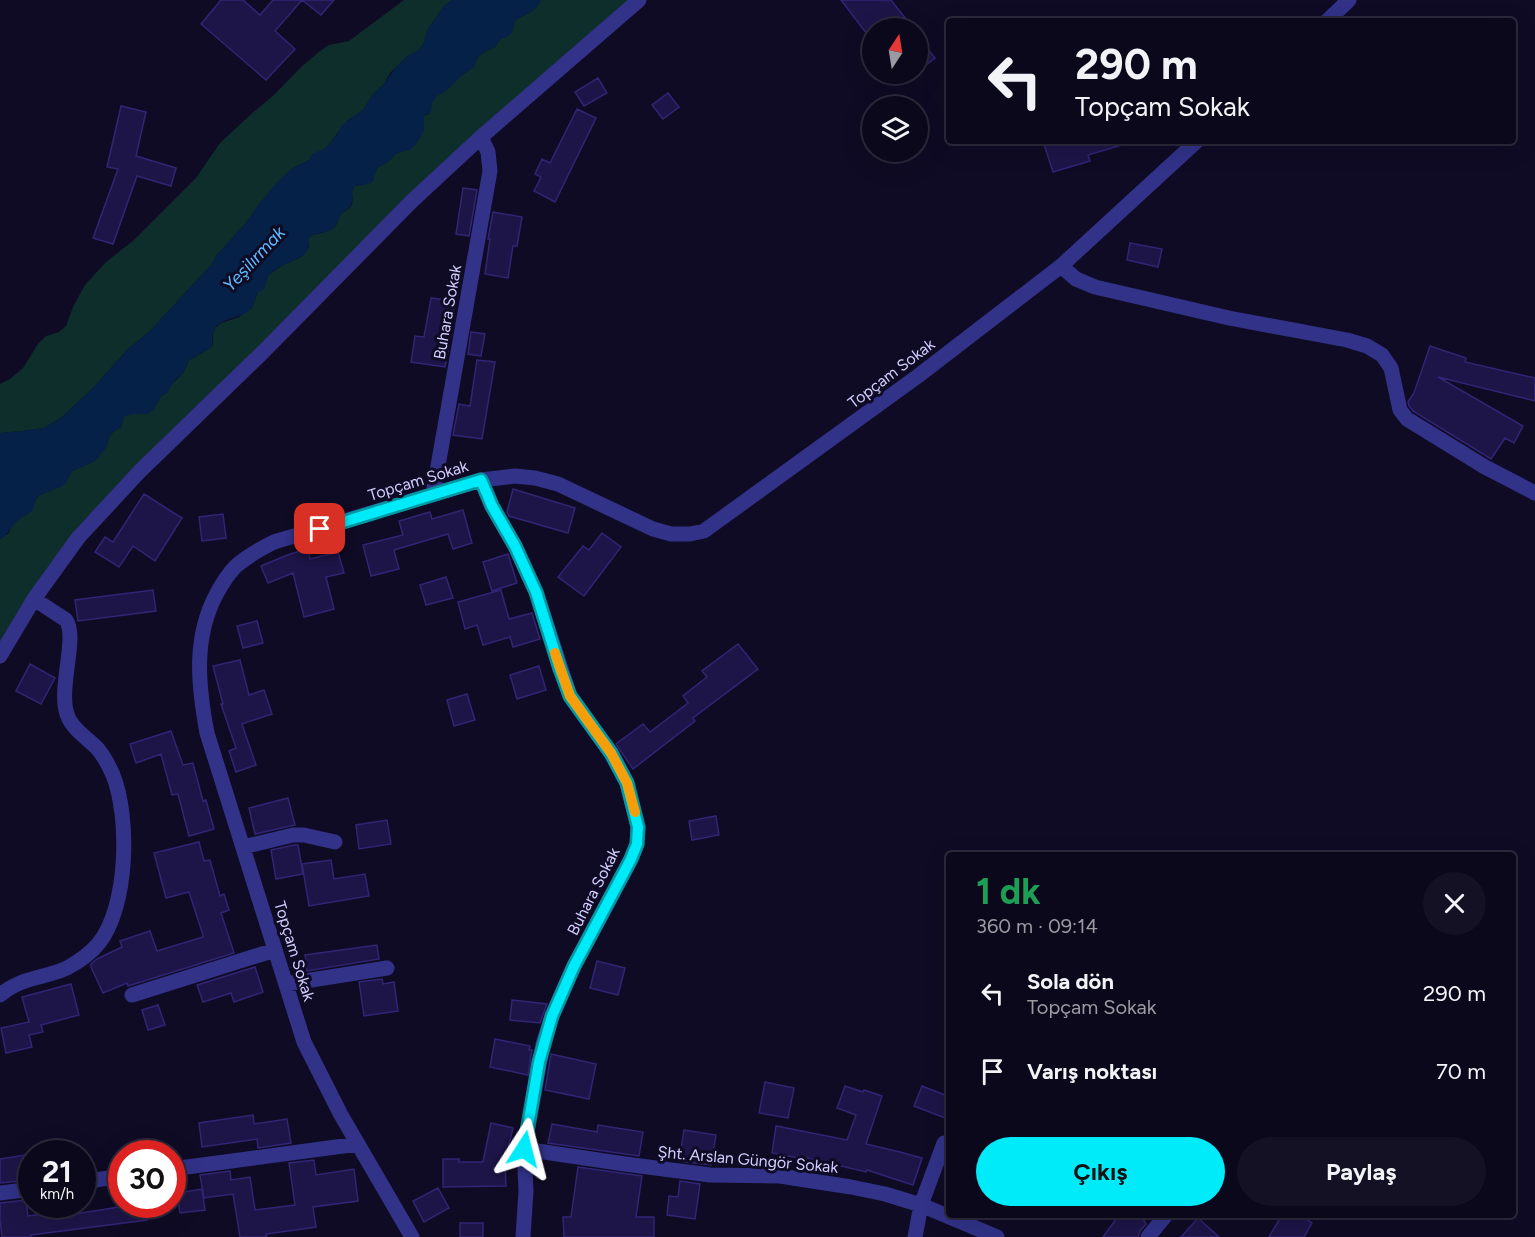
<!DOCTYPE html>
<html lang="tr">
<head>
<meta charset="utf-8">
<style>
  body { margin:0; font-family:Figtree,sans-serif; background:#141124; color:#f1f3f6; height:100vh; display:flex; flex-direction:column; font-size:22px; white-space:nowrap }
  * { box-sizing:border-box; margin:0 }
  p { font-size:20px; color:#9a9aa3 }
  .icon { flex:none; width:33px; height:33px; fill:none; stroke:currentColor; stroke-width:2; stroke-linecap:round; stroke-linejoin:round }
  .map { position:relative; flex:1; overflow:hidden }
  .details { position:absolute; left:946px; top:852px; width:570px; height:366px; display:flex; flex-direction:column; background:#0b081b; border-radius:6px; box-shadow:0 6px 24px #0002,0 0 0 2px #2b293a }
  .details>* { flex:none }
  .hud { position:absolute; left:946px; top:18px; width:570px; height:126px; border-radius:6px; box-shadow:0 6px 24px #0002,0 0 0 2px #2b293a; background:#0b081b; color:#f1f3f6; overflow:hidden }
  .needle { width:39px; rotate:12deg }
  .controls { position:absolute; left:862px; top:18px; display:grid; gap:12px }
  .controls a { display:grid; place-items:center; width:66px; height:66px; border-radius:50%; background:#0b081b; box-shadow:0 6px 24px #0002,0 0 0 2px #2b293a; font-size:30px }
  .speed { position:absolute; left:18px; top:1140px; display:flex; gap:12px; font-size:30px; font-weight:700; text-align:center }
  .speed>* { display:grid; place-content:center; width:78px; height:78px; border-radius:50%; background:#0b081b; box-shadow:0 6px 24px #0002,0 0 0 2px #2b293a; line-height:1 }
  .speed small { font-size:15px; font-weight:400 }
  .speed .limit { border:9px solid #d22; background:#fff; color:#111 }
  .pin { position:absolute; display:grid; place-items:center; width:51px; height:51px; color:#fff; margin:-26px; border-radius:12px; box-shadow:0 3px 9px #0006 }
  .me { position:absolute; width:66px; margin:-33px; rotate:9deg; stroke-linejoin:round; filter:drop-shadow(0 0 4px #0008) }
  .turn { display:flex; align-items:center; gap:21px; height:126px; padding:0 30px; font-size:27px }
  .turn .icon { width:78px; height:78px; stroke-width:2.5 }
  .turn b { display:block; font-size:42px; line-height:51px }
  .round { display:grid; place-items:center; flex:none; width:63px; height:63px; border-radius:32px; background:#141124 }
  .headline { display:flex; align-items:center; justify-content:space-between; height:102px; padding:0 30px }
  h1 { font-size:36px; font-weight:700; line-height:45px; color:#1e9e55 }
  .action { display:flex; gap:12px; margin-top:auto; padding:12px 30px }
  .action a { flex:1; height:69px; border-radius:36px; background:#00ebf9; color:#111; font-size:24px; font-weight:700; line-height:69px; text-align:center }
  .action a+a { background:#141124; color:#f1f3f6 }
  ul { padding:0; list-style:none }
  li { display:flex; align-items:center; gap:18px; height:78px; padding:0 30px }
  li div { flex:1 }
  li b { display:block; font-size:22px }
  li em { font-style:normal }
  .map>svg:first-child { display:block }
  .green { fill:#0e2e2c }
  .water { fill:#062148 }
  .building { fill:#1d1547; stroke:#312575; stroke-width:1.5 }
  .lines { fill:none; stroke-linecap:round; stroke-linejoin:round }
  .minor { stroke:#313288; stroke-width:15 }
  .route-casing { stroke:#0099a2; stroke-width:15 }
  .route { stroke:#00ebf9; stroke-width:10 }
  .slow { stroke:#f59e0b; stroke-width:10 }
  .labels { text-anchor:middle; stroke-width:6; stroke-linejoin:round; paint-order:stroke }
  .street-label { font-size:16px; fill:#d2ceff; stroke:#0f0b24 }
  .water-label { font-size:18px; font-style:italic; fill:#5cbbff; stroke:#0f0b24 }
</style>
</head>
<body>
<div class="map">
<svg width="1535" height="1237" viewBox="0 0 1535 1237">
  <rect width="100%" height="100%" fill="#0f0b24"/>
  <path class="green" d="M404 0H452L444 6 428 29 423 45 416 52 409 55 391 72 384 84 372 95 364 109 355 116 347 121 326 148 309 160 291 169 260 203 245 224 217 255 212 264 150 331 128 349 93 388 61 418 44 428 22 431 0 433V384L10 379 23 368 38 344 46 336 59 332 66 326 73 307 85 285 106 262 134 240 196 178 220 143 249 116 275 94 301 67 320 51 329 45 349 41Z
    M541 0H639L481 137 78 538 0 656V539L9 533 12 525 22 517 29 513 38 496 62 486 72 471 95 461 107 445 109 437 113 432 121 427 124 416 131 414H143L153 410 161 396 167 393 171 385 183 373 189 360 211 348 213 344V334L215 328 221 323 239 317 252 308 258 292 264 288 268 275 283 265 301 257 309 247 308 241 310 236C317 233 328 233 333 228 338 225 338 220 340 216 343 211 348 210 351 206 356 197 345 185 363 185L375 173 378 167 385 164 397 153 410 149 424 122V116L429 114 432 102 437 95 446 91 462 75 474 67 477 58 484 52 495 47 500 39 509 35 512 32 515 20C526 14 536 12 541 0Z"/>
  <path class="water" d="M452 0H541C536 12 526 14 515 20L512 32 509 36 500 39 495 47 484 52 477 58 474 67 462 75 446 91 437 96 432 102 431 112 424 116V131L417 143 410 150 397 153 385 164 378 167C370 182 379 184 357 185 348 193 354 193 352 202 351 207 347 209 343 212 339 216 339 221 336 225 332 233 318 232 310 236 308 241 309 248 306 253 301 259 278 265 270 274 266 278 267 283 265 287 262 292 261 289 258 293 255 297 255 302 253 306 244 320 221 316 214 330 211 336 214 342 211 348L189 360 183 373 175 380 167 393 161 396 153 410 148 414H131L124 417 121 427 113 432 109 437 106 448 95 461 72 471 66 483 62 486 38 496 35 501 33 510C27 515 20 518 15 523 9 530 9 534 0 539V433L22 431 44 428 61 418 93 388 128 349 150 331 212 264 217 255 245 224 260 203 276 183 291 169 309 160 312 154 326 148 339 132 341 126 364 109 372 95 384 84 397 66 409 55 416 52 423 45 428 29 444 6Z"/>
  <path class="building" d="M221 0H243L260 15 273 0H302L275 31 295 49 266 80 201 24Z
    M302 0H334L321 15Z
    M841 0H891L913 28H873V42Z
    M918 36 935 58 918 71Z
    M598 78 607 93 584 106 575 92Z
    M668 93 679 107 663 119 652 105Z
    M121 106 146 112 136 156 176 168 171 186 137 176 113 244 93 238 118 169 107 167Z
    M577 109 596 118 555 202 534 191 541 177 535 174 542 159 550 163Z
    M1043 141H1122V145L1088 155 1090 161 1053 172Z
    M463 188 477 190 469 236 456 234Z
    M493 212 522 217 517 246H513L508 278 485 274 490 239H488Z
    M1130 243 1162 249 1158 267 1127 260Z
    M431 298 455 301 451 329H452L445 367 411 362 415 336 424 337Z
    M471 332 485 334 481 356 468 354Z
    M1430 346 1466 358 1465 362 1535 378V401L1438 377 1523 426 1514 443 1505 438 1491 459 1413 411 1409 406 1408 402 1414 393Z
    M477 360 495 362 482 439 453 435 459 404 470 406Z
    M513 489 575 508 568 533 509 516 507 512Z
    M144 494 182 518 155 561 133 546 119 567 95 552 105 537 113 542Z
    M463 510 472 543 453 549 448 534 394 550 399 569 371 576 363 545 403 535 399 521 430 512 432 519Z
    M223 514 226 538 202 541 199 517Z
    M602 533 621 547 584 596 558 577 583 546 589 550Z
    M308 549 310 559 338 552 344 573 326 577 334 609 304 617 293 573 268 583 261 566 290 554Z
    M508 554 517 583 492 591 483 562Z
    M446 577 453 598 426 605 420 585Z
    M153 590 156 611 78 621 75 600Z
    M501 590 509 619 532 613 540 639 513 647 510 637 483 645 477 625 465 629 458 602Z
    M257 621 263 643 243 648 237 626Z
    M738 644 758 669 693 718 695 721 633 769 616 744 643 724 650 732 688 703 683 696 707 677 702 671Z
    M240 660 249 695 264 690 272 714 242 724 256 765 236 772 229 751 236 748 221 704H223L213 666Z
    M30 664 55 678 41 704 16 691Z
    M539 666 546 690 517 699 510 675Z
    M467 694 475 720 454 726 447 700Z
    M171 731 183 765 193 763 203 801 206 800 214 829 189 836 178 794 172 795 161 754 136 763 130 744Z
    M288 798 295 825 255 834 249 808Z
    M716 816 719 835 692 840 689 821Z
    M387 820 391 844 359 849 356 825Z
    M199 842 204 861 210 860 220 896 224 894 229 910 221 913 234 953 128 986 127 983 103 993 91 967V964L97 959 122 947 120 941 150 931 157 951 203 937V935L189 892 166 898 154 853Z
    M294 845H298L303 874 276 879 271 850Z
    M331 860 334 879 365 874 369 896 309 906 302 864Z
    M377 945 379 959 307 971 305 955Z
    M597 961 625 968 618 995 590 988Z
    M255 967 263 992 234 1002 231 993 203 1002 197 985Z
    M382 979 383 984 394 982 398 1011 364 1016 359 982Z
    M71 984 79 1015 41 1025 43 1032 29 1035 32 1047 6 1053 1 1028 29 1022 22 997Z
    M512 1000 547 1004 540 1023 510 1020Z
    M158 1005 165 1025 148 1030 142 1010Z
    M495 1039 530 1046 529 1050H532L528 1075 490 1067Z
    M551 1054 596 1064 589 1099 545 1090Z
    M765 1082 794 1088 788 1118 759 1113Z
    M845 1086 863 1092 864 1090 882 1096 866 1144 900 1152 922 1158 913 1185 867 1170 866 1172 798 1156V1158L772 1153 776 1126 847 1140 856 1115 837 1108Z
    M922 1086 950 1097V1120L914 1106Z
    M253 1115 254 1124 287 1119 291 1143 258 1148 257 1139 202 1147 199 1123Z
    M491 1123 513 1128 505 1162 506 1186 443 1187V1159H459V1162H483Z
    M552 1124 597 1132 598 1125 643 1132 639 1156 548 1143Z
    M684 1130 716 1135 711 1165 679 1161Z
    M25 1155 29 1180 0 1183V1159Z
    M314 1160 316 1175 354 1169 358 1201 313 1207 316 1227 266 1234 267 1237H240L233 1194 204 1198 200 1175 230 1171 231 1180 250 1177 255 1210 295 1205 289 1163Z
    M578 1167 642 1176 636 1217H654V1237H564L563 1217H571Z
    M680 1181 700 1184 695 1219 667 1215 669 1196 678 1197Z
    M438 1188 449 1208 424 1222 413 1201Z
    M202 1189 205 1210 180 1213 177 1193Z
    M26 1200 28 1216 74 1210 75 1214 119 1207V1204H145L147 1220 31 1235V1237H2L0 1220V1203Z
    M1119 1215H1149L1144 1221 1146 1224 1140 1231 1138 1237H1103Z
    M1282 1215H1300L1312 1223 1304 1237H1269Z
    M1198 1218 1219 1237H1181Z
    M460 1223H483V1237H460Z"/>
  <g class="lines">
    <path class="minor" d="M1327 21 1349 0
      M1061 266 1076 279 1095 287 1229 318 1347 340 1367 346 1382 355 1391 368 1400 410 1407 419 1485 467 1535 493
      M481 480 492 506 515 546 536 592 570 696 611 753 627 783 638 827 637 844 631 859 574 966 552 1016 543 1044 524 1149 526 1191 523 1237
      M433 494 490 171 488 152 481 137
      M0 656 34 599 78 538 140 471 263 352 412 201 481 137 639 0
      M243 847 293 835H304L335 842
      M286 984 387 968
      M0 995C23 976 43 979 67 968 78 962 91 953 99 943 128 906 130 818 113 775 109 766 104 756 97 748 87 738 71 728 67 714 58 688 78 637 66 620L34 599
      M132 995 275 950
      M524 1149 625 1164 710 1175 780 1176 851 1187 885 1194 921 1205 997 1237
      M172 1169 358 1144
      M82 1182 122 1176
      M0 1193 32 1189
      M412 1237 341 1115 304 1042 207 733C198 685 193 637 217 593 222 584 228 574 235 567 247 556 260 549 274 542L481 480 515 476 535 478 558 484 653 529 671 534H690L704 531 918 376 1061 266 1197 141
      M915 1237 921 1205 944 1143
      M1148 1237 1166 1215"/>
  </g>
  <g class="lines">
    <defs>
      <path id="route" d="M320 529 481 480 492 506 515 546 536 592 560 669 570 696 611 753 627 783 638 827 637 844 631 859 574 966 552 1016 539 1062 524 1149"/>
    </defs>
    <use href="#route" class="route-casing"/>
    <use href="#route" class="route"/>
    <path class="slow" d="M555 653 570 696 611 753 627 783 635 812"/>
  </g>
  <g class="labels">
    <g class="street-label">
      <text transform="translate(447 312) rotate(-80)" y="6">Buhara Sokak</text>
      <text transform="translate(891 373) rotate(-37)" y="6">Topçam Sokak</text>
      <text transform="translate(418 480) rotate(-17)" y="6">Topçam Sokak</text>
      <text transform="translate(593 891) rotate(-63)" y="6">Buhara Sokak</text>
      <text transform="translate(295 951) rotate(73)" y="6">Topçam Sokak</text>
      <text transform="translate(748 1159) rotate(5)" y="6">Şht. Arslan Güngör Sokak</text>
    </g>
    <g class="water-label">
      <text transform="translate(254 259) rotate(-47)" y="6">Yeşilırmak</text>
    </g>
  </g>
</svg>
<div class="controls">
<a><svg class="needle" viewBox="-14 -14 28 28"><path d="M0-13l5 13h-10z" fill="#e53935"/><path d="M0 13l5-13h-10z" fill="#9a9aa3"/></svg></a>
<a><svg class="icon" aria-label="layers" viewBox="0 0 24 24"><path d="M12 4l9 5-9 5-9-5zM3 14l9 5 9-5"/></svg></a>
</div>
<div class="speed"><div>21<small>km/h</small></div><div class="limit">30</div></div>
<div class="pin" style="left:320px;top:529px;background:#d93025"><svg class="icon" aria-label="arrive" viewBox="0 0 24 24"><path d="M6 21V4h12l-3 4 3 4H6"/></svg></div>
<svg class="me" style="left:524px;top:1149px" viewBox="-20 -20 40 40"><path d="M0-17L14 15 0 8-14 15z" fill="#00ebf9" stroke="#fff" stroke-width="4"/></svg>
<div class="hud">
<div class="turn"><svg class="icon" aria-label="left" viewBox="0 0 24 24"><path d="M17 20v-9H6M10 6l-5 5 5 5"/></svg><div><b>290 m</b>Topçam Sokak</div></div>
</div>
<section class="details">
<div class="headline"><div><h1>1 dk</h1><p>360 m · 09:14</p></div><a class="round"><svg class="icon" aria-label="close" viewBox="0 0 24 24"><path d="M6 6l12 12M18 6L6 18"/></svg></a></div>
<ul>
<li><svg class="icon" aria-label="left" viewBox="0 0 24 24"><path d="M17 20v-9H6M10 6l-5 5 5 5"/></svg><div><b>Sola dön</b><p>Topçam Sokak</p></div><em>290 m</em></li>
<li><svg class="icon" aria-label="arrive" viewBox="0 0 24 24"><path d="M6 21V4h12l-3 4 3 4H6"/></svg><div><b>Varış noktası</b></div><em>70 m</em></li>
</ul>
<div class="action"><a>Çıkış</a><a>Paylaş</a></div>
</section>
</div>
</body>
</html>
